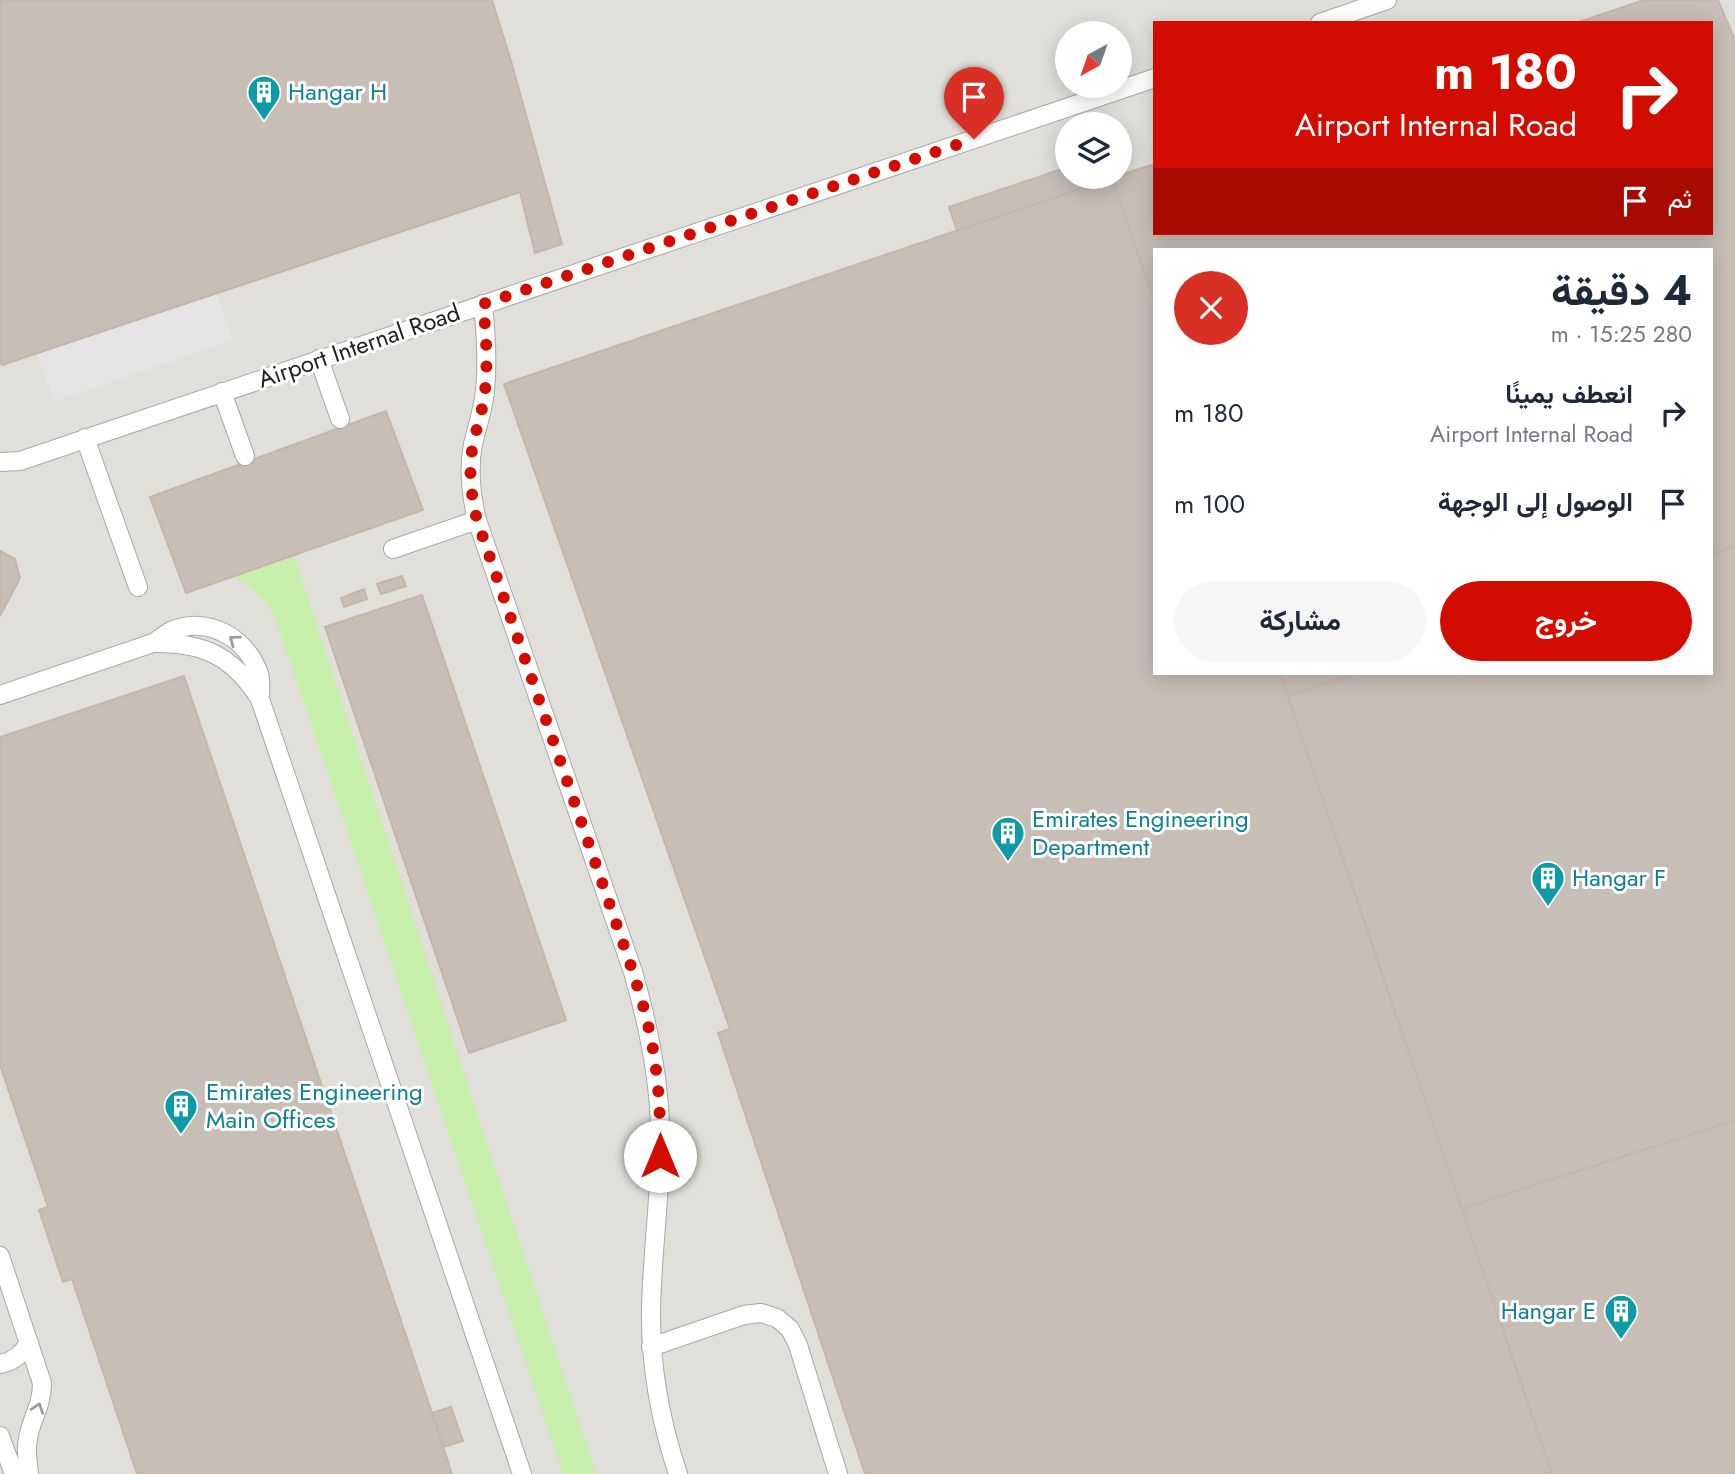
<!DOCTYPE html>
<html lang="ar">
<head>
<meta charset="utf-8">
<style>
  body { margin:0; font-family:Jost,Vazirmatn,sans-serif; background:#f6f6f7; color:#1f2937; direction:rtl; height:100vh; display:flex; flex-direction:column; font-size:26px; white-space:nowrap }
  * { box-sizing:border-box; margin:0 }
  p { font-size:23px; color:#747a83 }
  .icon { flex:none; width:38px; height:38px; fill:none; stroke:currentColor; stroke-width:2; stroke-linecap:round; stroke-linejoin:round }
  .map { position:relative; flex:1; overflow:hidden; direction:ltr }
  .sheet { position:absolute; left:1153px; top:248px; width:560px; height:427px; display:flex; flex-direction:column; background:#fff; border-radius:0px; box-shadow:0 4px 18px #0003; direction:rtl }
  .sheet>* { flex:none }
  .banner { position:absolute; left:1153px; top:21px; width:560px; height:214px; border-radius:0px; box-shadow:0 4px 18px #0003; direction:rtl; background:#d20d00; color:#fff; overflow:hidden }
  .needle { width:46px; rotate:220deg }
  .controls { position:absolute; left:1055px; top:21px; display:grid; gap:14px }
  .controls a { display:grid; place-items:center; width:77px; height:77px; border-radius:50%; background:#fff; box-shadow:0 4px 18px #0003; font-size:35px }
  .pin { position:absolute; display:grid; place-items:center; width:60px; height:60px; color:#fff; margin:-72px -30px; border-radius:50% 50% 50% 0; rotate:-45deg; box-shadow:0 0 7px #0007 }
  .pin .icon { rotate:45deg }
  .me { position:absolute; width:77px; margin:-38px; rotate:0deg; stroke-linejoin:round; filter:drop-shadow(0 0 5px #0008) }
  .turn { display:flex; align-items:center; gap:24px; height:147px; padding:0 21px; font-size:32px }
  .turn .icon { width:91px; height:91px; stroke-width:2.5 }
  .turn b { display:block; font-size:49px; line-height:60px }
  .then { display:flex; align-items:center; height:66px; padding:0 21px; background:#0003; gap:14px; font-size:26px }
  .round { display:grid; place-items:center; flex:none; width:74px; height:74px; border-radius:37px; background:#f6f6f7 }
  .headline { display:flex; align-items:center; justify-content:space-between; height:119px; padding:0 21px }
  h1 { font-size:42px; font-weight:700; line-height:52px }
  .action { display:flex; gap:14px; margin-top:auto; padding:14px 21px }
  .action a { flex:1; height:80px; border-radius:42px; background:#d20d00; color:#fff; font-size:28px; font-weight:700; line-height:80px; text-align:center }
  .action a+a { background:#f6f6f7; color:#1f2937 }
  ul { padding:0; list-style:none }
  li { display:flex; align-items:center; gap:21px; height:91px; padding:0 21px }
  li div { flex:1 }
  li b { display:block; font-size:26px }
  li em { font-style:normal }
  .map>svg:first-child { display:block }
  .airport { fill:#e1dfd9; fill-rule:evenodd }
  .grass { fill:#c8eeac }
  .parking { fill:#e5e5e5 }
  .building { fill:#c7beb6; stroke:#c4b7a9; stroke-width:2 }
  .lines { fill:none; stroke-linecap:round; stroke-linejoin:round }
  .service-casing { stroke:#a8a8a8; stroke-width:20 }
  .service { stroke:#fff; stroke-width:18 }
  .oneway { stroke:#9b9b9b }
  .route { stroke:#d20d00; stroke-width:12; stroke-dasharray:0 21.6 }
  .labels { text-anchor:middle; stroke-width:6; stroke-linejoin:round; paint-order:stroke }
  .culture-label { font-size:24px; fill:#0d838f; stroke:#fff; text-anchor:start }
  .street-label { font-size:24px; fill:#212121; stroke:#fff }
</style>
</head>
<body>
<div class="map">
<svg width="1735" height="1474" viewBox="0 0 1735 1474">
  <rect width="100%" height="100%" fill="#f2efe7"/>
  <path class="airport" d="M0 0H1735V1474H0ZM1155 23H1712V233H1155ZM1068 33H1120V86H1068ZM1068 124H1120V177H1068ZM1155 250H1712V674H1155Z"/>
  <path class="grass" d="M294 555 596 1474H563L274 614C262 598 250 586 233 576Z"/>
  <path class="parking" d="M216 292 233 340 54 402 37 354Z"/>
  <path class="building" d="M0 0H492L511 61 562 244 535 253 520 192 2 365 0 360Z
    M1644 0H1718L1735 40V546L1712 554V250H1155V304L1112 178 1155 164V233H1712V23H1576Z
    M1068 167V177H1116L957 231 949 207Z
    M1112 178 1155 304V674H1280L1552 1474H865L718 1033 730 1029 504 384Z
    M386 411 423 510 186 593 150 497Z
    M1735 546V1120L1462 1209 1288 696 1355 674H1712V554Z
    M0 551 15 559 20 578 0 616Z
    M402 576 406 586 381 594 377 584Z
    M364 589 367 599 344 607 341 598Z
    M422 595 566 1020 469 1053 325 627Z
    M1280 674H1355L1288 696Z
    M184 676 432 1413 452 1474H137L72 1279 63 1282 39 1210 48 1207 0 1065V737Z
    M1735 1120V1474H1552L1462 1209Z
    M451 1407 463 1441 443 1447 432 1413Z"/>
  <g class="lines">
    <defs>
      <path id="service" d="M1320 23 1387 0
        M483 304C486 333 488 362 485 391 483 410 477 427 473 444 468 470 471 495 477 520L633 972C648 1024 659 1075 660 1129 662 1192 651 1254 651 1317 651 1370 661 1423 678 1474
        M319 359 340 419
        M222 392 245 456
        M85 438 138 587
        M0 462 20 461 1155 78
        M393 549 477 520
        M153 643C203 642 233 656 260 699L522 1474
        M0 695 153 643C159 640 165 634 171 631 208 615 247 638 259 674 261 680 260 688 260 695
        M0 1256 42 1383C42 1407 31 1418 28 1439 25 1451 28 1462 29 1474
        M651 1347 744 1315 761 1313 777 1318 790 1329 798 1345 838 1474
        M0 1364C13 1362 22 1354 29 1343
        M0 1436 14 1474"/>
    </defs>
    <use href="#service" class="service-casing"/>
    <use href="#service" class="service"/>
  </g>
  <defs><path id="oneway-chevron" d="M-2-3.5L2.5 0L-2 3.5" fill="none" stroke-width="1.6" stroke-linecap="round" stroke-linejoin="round" transform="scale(1.75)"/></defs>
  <g class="oneway">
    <use href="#oneway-chevron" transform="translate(234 640) rotate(-143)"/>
    <use href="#oneway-chevron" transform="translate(38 1408) rotate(-72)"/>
  </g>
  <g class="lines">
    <path class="route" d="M660 1156C661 1112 658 1067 648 1025 644 1007 638 989 633 972L477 520C471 495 468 470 473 444 477 426 483 410 485 391 488 362 486 333 483 304L974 139"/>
  </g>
  <defs>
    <symbol id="building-pin" viewBox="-11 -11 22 30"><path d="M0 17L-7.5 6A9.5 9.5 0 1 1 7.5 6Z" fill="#0f9aa8" stroke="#fff"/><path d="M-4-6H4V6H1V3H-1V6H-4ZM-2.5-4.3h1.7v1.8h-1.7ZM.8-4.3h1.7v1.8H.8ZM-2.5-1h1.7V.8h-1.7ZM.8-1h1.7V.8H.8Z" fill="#fff"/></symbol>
  </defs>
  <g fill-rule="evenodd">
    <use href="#building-pin" x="245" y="73" width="38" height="52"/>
    <use href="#building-pin" x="989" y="814" width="38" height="52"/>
    <use href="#building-pin" x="1529" y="859" width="38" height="52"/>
    <use href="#building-pin" x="162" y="1087" width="38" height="52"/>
    <use href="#building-pin" x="1602" y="1292" width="38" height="52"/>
  </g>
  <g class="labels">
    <g class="culture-label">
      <text x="288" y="100">Hangar H</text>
      <text x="1032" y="827">Emirates Engineering<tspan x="1032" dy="28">Department</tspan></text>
      <text x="1572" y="886">Hangar F</text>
      <text x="206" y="1100">Emirates Engineering<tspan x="206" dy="28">Main Offices</tspan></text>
      <text x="1596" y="1319" text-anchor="end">Hangar E</text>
    </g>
    <g class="street-label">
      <text transform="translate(359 346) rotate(-19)" y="8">Airport Internal Road</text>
    </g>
  </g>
</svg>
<div class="controls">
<a><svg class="needle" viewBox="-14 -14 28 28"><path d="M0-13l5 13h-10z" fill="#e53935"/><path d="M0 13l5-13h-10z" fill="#747a83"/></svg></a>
<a><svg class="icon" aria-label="layers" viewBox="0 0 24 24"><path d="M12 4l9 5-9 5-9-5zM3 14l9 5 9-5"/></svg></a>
</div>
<div class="pin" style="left:974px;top:139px;background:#d93025"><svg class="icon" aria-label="arrive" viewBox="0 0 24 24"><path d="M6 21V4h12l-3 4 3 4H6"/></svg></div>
<svg class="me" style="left:660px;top:1156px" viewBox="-20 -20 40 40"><circle r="19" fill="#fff"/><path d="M0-13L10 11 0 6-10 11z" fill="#d20d00"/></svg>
<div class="banner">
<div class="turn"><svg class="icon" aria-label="right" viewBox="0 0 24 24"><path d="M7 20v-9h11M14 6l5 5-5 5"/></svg><div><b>180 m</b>Airport Internal Road</div></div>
<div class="then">ثم<svg class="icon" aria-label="arrive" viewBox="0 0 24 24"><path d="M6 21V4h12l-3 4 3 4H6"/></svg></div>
</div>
<section class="sheet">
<div class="headline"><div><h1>4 دقيقة</h1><p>280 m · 15:25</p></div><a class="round" style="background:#d93025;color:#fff"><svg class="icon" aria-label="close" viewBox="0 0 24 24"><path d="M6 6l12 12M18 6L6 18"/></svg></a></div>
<ul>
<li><svg class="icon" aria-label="right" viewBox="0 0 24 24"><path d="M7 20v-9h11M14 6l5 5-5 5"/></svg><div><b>انعطف يمينًا</b><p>Airport Internal Road</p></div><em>180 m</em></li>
<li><svg class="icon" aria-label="arrive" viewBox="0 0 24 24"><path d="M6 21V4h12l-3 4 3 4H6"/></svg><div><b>الوصول إلى الوجهة</b></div><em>100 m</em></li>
</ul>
<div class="action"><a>خروج</a><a>مشاركة</a></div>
</section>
</div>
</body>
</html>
